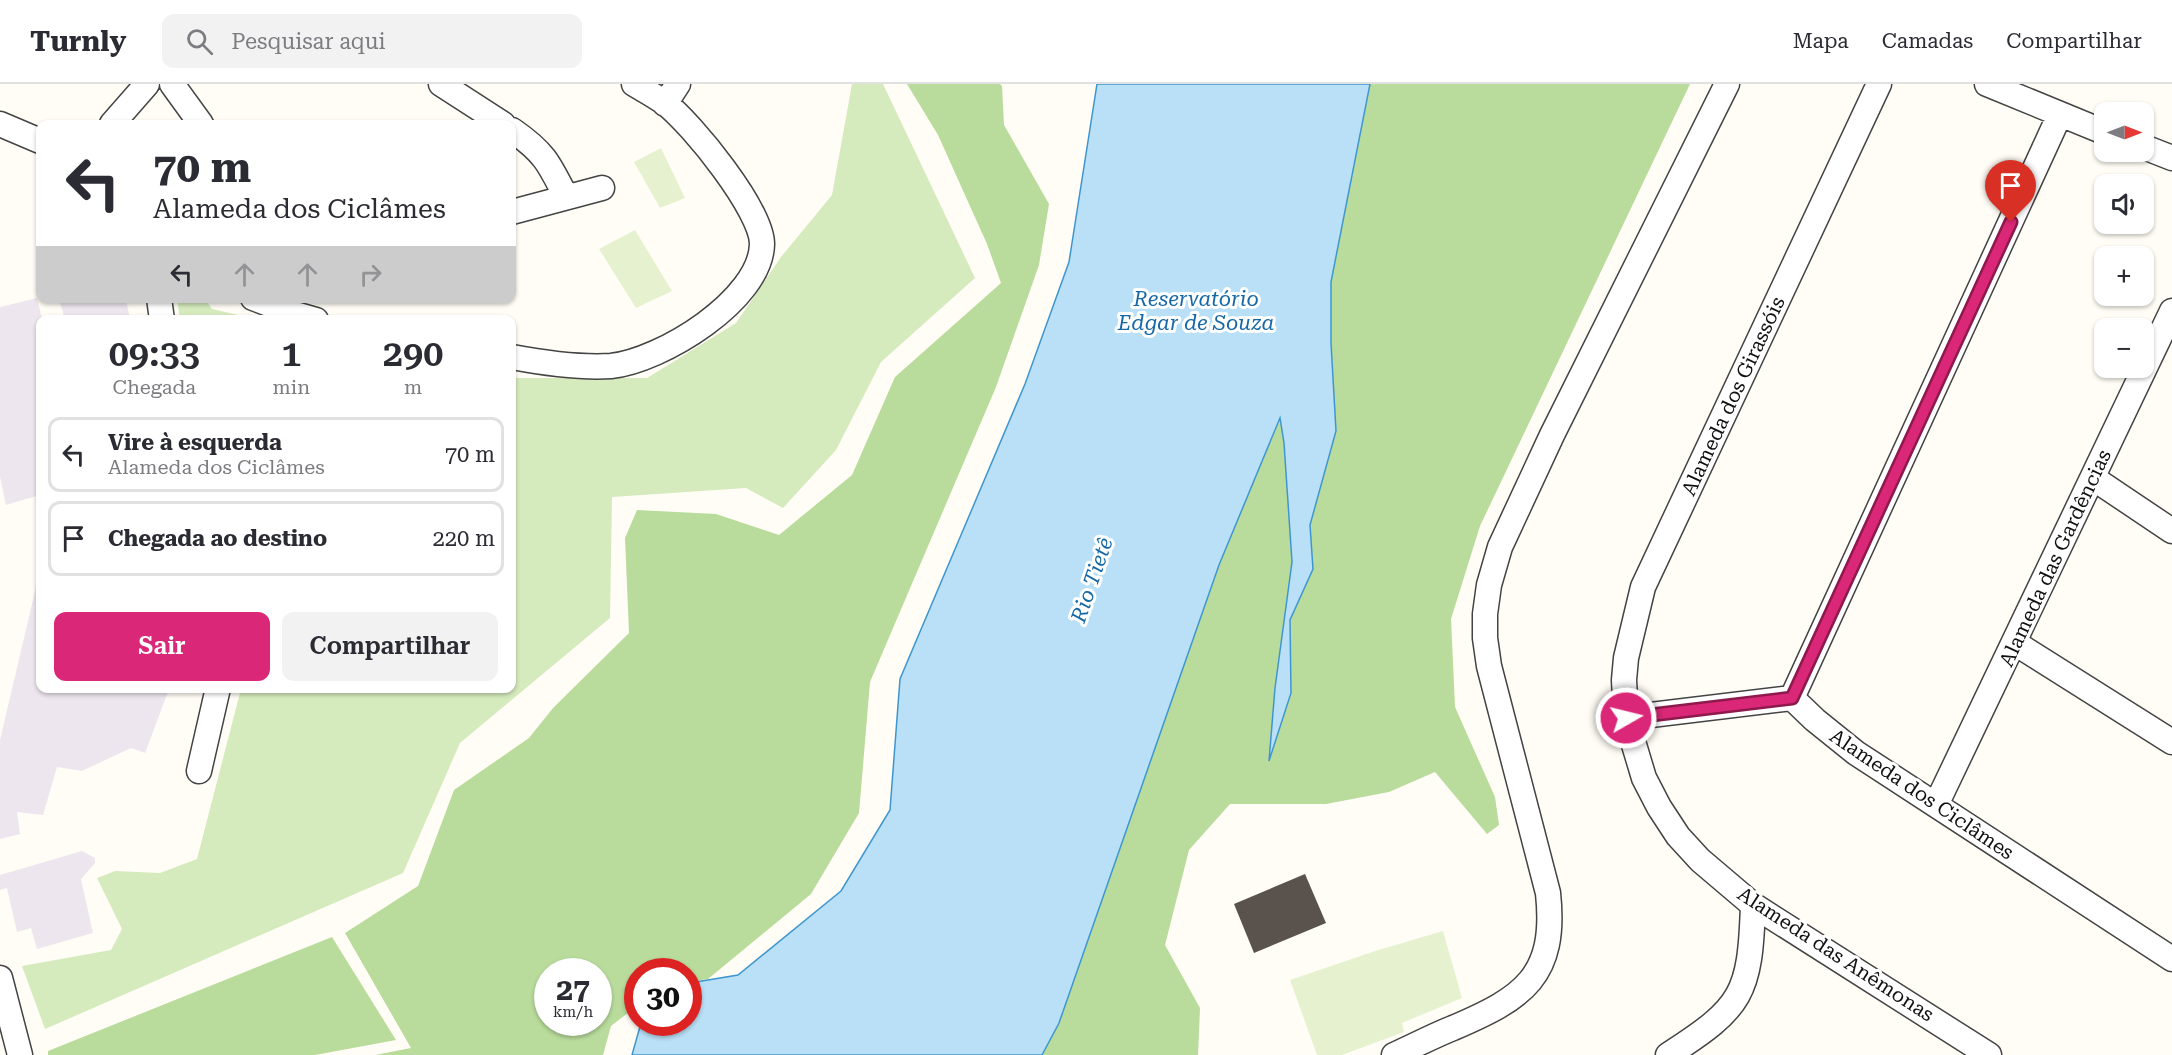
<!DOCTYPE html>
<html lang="pt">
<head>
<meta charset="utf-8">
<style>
  body { margin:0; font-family:"Roboto Serif",serif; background:#f2f2f3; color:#2b2b33; height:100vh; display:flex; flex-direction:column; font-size:22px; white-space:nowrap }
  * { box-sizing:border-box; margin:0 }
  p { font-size:20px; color:#7c7c81 }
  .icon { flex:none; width:33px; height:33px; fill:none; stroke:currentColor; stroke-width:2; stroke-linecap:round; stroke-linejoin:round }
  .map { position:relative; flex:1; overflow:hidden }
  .drawer { position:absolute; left:36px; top:231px; width:480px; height:378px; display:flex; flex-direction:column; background:#fff; border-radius:12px; box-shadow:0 2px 4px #0004 }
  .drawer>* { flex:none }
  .hud { position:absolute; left:36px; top:36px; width:480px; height:183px; border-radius:12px; box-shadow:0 2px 4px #0004; background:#fff; color:#2b2b33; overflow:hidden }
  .needle { width:39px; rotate:90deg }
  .fabs { position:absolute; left:2094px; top:18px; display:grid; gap:12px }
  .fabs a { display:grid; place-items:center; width:60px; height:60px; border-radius:12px; background:#fff; box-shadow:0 2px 4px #0004; font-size:30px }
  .speed { position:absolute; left:534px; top:874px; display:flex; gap:12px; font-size:30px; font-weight:700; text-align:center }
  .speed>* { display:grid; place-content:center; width:78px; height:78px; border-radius:50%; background:#fff; box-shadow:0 2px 4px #0004; line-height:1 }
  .speed small { font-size:15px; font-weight:400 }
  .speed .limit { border:9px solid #d22; background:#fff; color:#111 }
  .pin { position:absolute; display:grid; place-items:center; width:51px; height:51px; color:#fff; margin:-62px -26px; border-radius:50% 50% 50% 0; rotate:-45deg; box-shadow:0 0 6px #0007 }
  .pin .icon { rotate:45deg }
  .me { position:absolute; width:66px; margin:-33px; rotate:82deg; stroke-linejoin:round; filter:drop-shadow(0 0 4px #0008) }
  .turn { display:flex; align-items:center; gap:21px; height:126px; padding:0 18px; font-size:27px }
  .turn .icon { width:78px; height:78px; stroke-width:2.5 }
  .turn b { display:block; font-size:42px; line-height:51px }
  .lanes { display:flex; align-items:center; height:57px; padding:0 18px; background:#0003; justify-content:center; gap:30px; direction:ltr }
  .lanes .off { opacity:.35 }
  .eta { display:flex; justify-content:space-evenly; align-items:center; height:102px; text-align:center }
  .eta b { font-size:36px; font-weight:600; line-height:42px }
  .button { display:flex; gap:12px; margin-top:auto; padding:12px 18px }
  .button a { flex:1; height:69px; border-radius:12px; background:#db2777; color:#fff; font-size:24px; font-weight:600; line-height:69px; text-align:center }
  .button a+a { background:#f2f2f3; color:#2b2b33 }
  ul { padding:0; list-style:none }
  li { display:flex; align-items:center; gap:18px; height:75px; margin:0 12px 9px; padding:0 6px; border:3px solid #e1e1e2; border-radius:12px }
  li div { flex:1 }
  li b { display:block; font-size:22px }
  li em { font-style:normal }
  header { display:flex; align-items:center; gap:36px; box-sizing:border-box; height:84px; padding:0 30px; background:#fff; border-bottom:2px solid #e1e1e2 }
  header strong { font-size:28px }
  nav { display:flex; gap:33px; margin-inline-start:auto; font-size:21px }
  .search { width:420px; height:54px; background:#f2f2f3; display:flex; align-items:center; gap:15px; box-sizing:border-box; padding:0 21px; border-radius:12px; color:#7c7c81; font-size:22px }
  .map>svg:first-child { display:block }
  .industrial { fill:#eee6ef }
  .green { fill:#d5ebbd }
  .forest { fill:#b9dc9c; fill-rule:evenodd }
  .pitch { fill:#e6f2cf }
  .water { fill:#b9e0f7; stroke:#3f96cf; stroke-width:1.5 }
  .building { fill:#5a524d }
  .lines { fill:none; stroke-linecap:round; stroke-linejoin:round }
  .minor-casing { stroke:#444; stroke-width:27 }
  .minor { stroke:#fff; stroke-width:24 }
  .route-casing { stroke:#8e194d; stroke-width:15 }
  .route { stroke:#db2777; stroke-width:10 }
  .labels { text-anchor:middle; stroke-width:6; stroke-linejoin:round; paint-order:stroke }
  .street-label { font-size:20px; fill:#111; stroke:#fff }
  .water-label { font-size:21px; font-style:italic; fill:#1768a6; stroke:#fff }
</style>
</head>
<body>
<header>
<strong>Turnly</strong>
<div class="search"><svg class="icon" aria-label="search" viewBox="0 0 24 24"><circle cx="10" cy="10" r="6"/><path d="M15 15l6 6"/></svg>Pesquisar aqui</div>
<nav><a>Mapa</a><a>Camadas</a><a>Compartilhar</a></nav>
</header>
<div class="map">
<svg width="2172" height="971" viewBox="0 0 2172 971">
  <rect width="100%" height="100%" fill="#fffdf5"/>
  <path class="industrial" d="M37 214 42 235 40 411 6 421 0 393V223Z
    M59 215H126L130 235H65Z
    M40 486V604L169 605 145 669 131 664 82 687 57 683 43 731 17 728 20 750 0 755V656Z
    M82 767 95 774V779L81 795 93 849 37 865 31 844 17 848 7 804 0 806V791Z"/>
  <path class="green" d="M852 0H883L975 194 881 278 836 366 783 424 746 404 612 413 610 534 460 659 403 789 45 945 22 882 111 866 122 845 97 794 115 787 160 789 197 775 241 605 512 604V294H647L736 239 781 173 832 111Z
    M177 215H205L212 225 256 235H180Z"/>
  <path class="forest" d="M907 0H1000L1002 2 1004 41 1049 120 1039 181 996 303 870 598 859 729 811 810 708 895 689 898 688 888H638L637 922 611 942 603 971H375L411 964 345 849 418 802 454 706 529 654 553 624 629 549 625 454 637 426 716 430 779 451 852 391 895 293 1001 199 987 160 938 51ZM548 888H598V939H548Z
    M1370 0H1690L1480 442 1451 535 1455 623 1495 713 1499 741 1487 750 1435 688 1389 708 1326 720H1230L1189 766 1165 861 1200 924 1198 971H1042L1059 939 1219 481 1281 333 1284 359 1292 478 1275 604 1291 609 1290 536 1312 485 1310 441 1336 347 1331 259V198Z
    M332 853 396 956 315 971H48V967Z"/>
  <path class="pitch" d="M661 64 685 114 660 124 634 78Z
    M635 146 672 207 636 224 599 165Z
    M1443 847 1462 914 1402 939 1404 948 1342 971H1317L1290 896 1375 867Z"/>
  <path class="water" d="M1097 0H1370L1331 198V259L1336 347 1310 441 1313 485 1290 536 1291 609 1269 677 1275 604 1292 478 1284 359 1280 334 1219 481 1059 939 1042 971H632L641 939H688L689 903 696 898 738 891 841 807 890 726 900 595 1025 300 1069 178Z"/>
  <path class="building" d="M1305 790 1326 839 1254 869 1234 820Z"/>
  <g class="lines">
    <defs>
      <path id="minor" d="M172 0 201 40
        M441 0 503 40
        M1879 0 1643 503 1626 574 1624 596 1626 634 1644 694 1659 723 1678 752 1700 776 1753 821 1989 971
        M1987 0 2104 48
        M665 20 678 0
        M2060 30 1792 614 1815 636 1856 669 2172 875
        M0 40 40 57
        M112 40 147 0
        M512 46C544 68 549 79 566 113
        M2144 63 2172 74
        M512 128 602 104
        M159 214 162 236
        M253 214 295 230 316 236
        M512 273C544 279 579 284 611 282 661 277 761 216 762 160 762 126 692 40 665 19 655 12 644 6 634 0
        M2093 394 2172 447
        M2015 559 2172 658
        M1626 634 1792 614
        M199 687 218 604
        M1936 721 2172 227
        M0 894 20 971
        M1394 971C1414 962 1433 952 1453 944 1523 914 1557 893 1548 809L1489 582 1485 554V530L1489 501 1500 463 1552 351 1727 0
        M1668 971C1743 923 1750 910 1753 821"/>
    </defs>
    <use href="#minor" class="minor-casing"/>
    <use href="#minor" class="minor"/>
  </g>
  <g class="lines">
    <defs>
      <path id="route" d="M1626 634 1792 614 2011 138"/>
    </defs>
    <use href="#route" class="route-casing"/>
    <use href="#route" class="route"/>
  </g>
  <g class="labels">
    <g class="street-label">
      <text transform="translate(1733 312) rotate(-65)" y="7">Alameda dos Girassóis</text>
      <text transform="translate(2055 474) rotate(-65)" y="7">Alameda das Gardências</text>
      <text transform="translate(1922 710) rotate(34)" y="7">Alameda dos Ciclâmes</text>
      <text transform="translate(1836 870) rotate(33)" y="7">Alameda das Anêmonas</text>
    </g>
    <g class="water-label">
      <text x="1196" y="222">Reservatório<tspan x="1196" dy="24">Edgar de Souza</tspan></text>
      <text transform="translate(1092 496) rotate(-71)" y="7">Rio Tietê</text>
    </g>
  </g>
</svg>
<div class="fabs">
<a><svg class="needle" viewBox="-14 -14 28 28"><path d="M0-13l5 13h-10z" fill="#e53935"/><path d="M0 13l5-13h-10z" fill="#7c7c81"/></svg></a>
<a><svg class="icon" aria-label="sound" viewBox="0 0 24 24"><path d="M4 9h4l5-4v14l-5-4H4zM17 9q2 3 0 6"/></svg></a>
<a>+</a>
<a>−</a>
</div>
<div class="speed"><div>27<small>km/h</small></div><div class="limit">30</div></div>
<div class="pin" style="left:2011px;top:138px;background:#d93025"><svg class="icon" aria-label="arrive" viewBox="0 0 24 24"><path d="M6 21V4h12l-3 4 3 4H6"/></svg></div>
<svg class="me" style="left:1626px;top:634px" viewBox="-20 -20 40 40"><circle r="17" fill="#db2777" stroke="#fff" stroke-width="3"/><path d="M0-11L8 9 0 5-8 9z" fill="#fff"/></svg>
<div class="hud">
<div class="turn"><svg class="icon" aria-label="left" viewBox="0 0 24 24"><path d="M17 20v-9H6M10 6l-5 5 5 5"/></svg><div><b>70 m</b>Alameda dos Ciclâmes</div></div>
<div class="lanes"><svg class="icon" aria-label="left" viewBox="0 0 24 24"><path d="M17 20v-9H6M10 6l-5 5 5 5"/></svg><svg class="icon off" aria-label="ahead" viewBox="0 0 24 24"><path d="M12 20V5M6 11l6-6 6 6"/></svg><svg class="icon off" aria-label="ahead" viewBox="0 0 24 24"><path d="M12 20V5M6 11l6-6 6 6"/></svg><svg class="icon off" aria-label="right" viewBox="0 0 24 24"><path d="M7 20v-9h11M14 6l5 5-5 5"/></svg></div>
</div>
<section class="drawer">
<div class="eta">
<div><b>09:33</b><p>Chegada</p></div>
<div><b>1</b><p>min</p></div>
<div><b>290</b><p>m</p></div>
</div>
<ul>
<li><svg class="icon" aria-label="left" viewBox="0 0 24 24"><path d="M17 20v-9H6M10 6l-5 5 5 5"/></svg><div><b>Vire à esquerda</b><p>Alameda dos Ciclâmes</p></div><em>70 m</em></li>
<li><svg class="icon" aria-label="arrive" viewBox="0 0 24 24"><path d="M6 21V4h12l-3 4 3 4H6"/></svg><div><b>Chegada ao destino</b></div><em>220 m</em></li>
</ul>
<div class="button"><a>Sair</a><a>Compartilhar</a></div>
</section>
</div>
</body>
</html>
